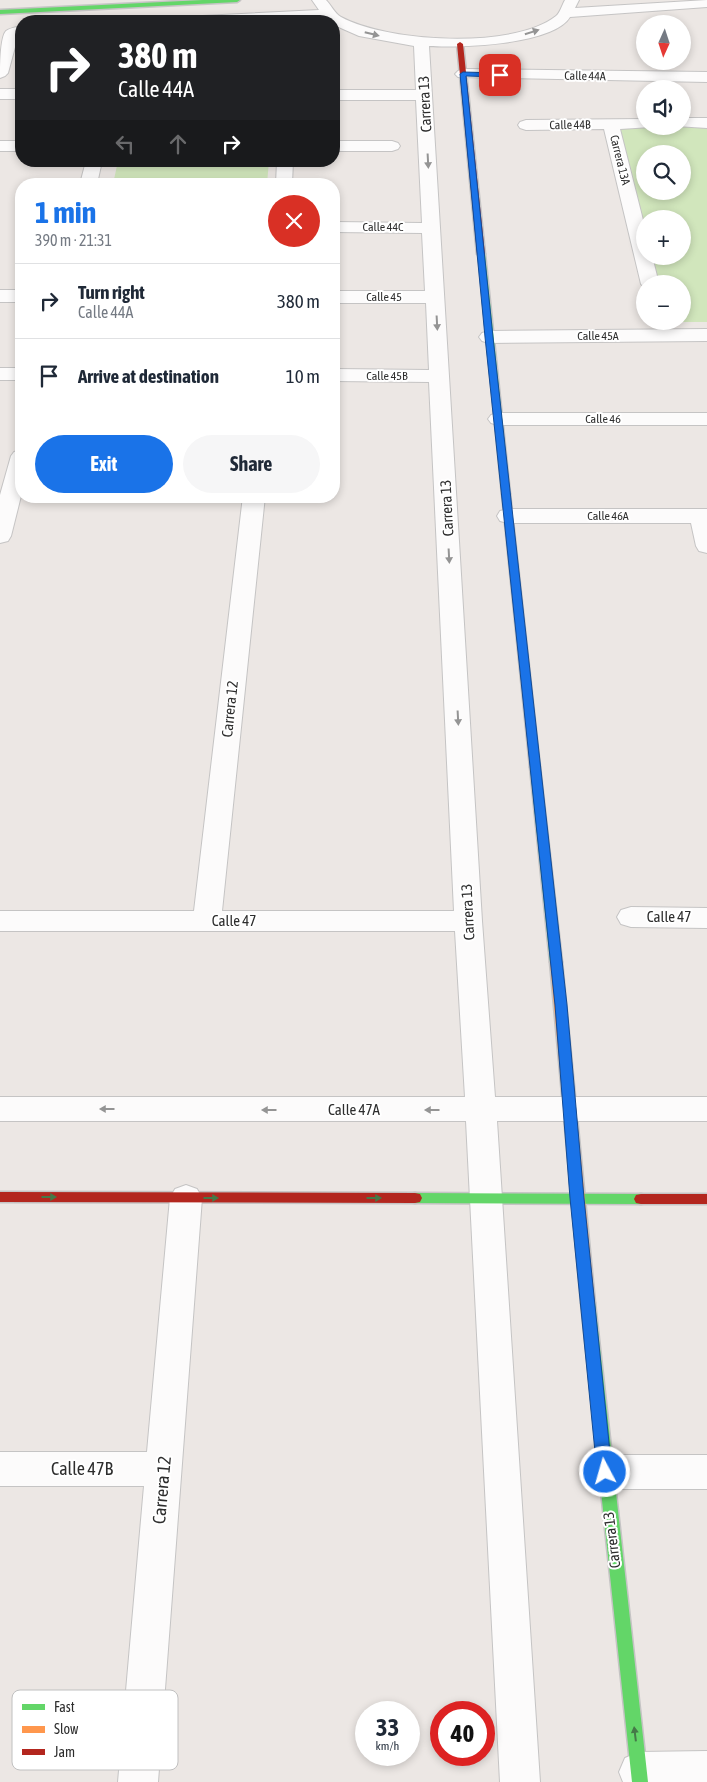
<!DOCTYPE html>
<html lang="en">
<head>
<meta charset="utf-8">
<style>
  body { margin:0; font-family:"Asap Condensed",sans-serif; background:#f6f6f7; color:#1f2937; height:100vh; display:flex; flex-direction:column; font-size:19px; white-space:nowrap }
  * { box-sizing:border-box; margin:0 }
  p { font-size:16px; color:#747a83 }
  .icon { flex:none; width:28px; height:28px; fill:none; stroke:currentColor; stroke-width:2; stroke-linecap:round; stroke-linejoin:round }
  .map { position:relative; flex:1; overflow:hidden }
  .details { position:absolute; left:15px; top:178px; width:325px; height:325px; display:flex; flex-direction:column; background:#fff; border-radius:20px; box-shadow:0 2px 8px #0003 }
  .details>* { flex:none }
  .hud { position:absolute; left:15px; top:15px; width:325px; height:152px; border-radius:20px; box-shadow:0 2px 8px #0003; background:#202124; color:#fff; overflow:hidden }
  .needle { width:32px; rotate:183deg }
  .fabs { position:absolute; left:636px; top:15px; display:grid; gap:10px }
  .fabs a { display:grid; place-items:center; width:55px; height:55px; border-radius:50%; background:#fff; box-shadow:0 2px 8px #0003; font-size:25px }
  .speed { position:absolute; left:355px; top:1701px; display:flex; gap:10px; font-size:25px; font-weight:700; text-align:center }
  .speed>* { display:grid; place-content:center; width:65px; height:65px; border-radius:50%; background:#fff; box-shadow:0 2px 8px #0003; line-height:1 }
  .speed small { font-size:12px; font-weight:400 }
  .speed .limit { border:8px solid #d22; background:#fff; color:#111 }
  .pin { position:absolute; display:grid; place-items:center; width:42px; height:42px; color:#fff; margin:-21px; border-radius:10px; box-shadow:0 2px 8px #0006 }
  .me { position:absolute; width:55px; margin:-28px; rotate:354deg; stroke-linejoin:round; filter:drop-shadow(0 0 4px #0008) }
  .turn { display:flex; align-items:center; gap:18px; height:105px; padding:0 20px; font-size:22px }
  .turn .icon { width:65px; height:65px; stroke-width:2.5 }
  .turn b { display:block; font-size:35px; line-height:42px }
  .lanes { display:flex; align-items:center; height:48px; padding:0 20px; background:#0003; justify-content:center; gap:25px; direction:ltr }
  .lanes .off { opacity:.35 }
  .round { display:grid; place-items:center; flex:none; width:52px; height:52px; border-radius:26px; background:#f6f6f7 }
  .overview { display:flex; align-items:center; justify-content:space-between; height:85px; padding:0 20px }
  h1 { font-size:30px; font-weight:700; line-height:38px; color:#1a73e8 }
  .primary-button { display:flex; gap:10px; margin-top:auto; padding:10px 20px }
  .primary-button a { flex:1; height:58px; border-radius:30px; background:#1a73e8; color:#fff; font-size:20px; font-weight:700; line-height:58px; text-align:center }
  .primary-button a+a { background:#f6f6f7; color:#1f2937 }
  ul { padding:0; list-style:none }
  li { display:flex; align-items:center; gap:15px; height:75px; padding:0 20px; border-top:1px solid #e0e1e3 }
  li div { flex:1 }
  li b { display:block; font-size:19px }
  li em { font-style:normal }
  .map>svg:first-child { display:block }
  .green { fill:#d1e6bc; fill-rule:evenodd }
  .lines { fill:none; stroke-linecap:round; stroke-linejoin:round }
  .street-casing { stroke:#c5c4c4; stroke-width:2 }
  .fast-casing { stroke:#c5c4c4; stroke-width:3 }
  .slow-casing { stroke:#c5c4c4; stroke-width:3 }
  .jam-casing { stroke:#c5c4c4; stroke-width:3 }
  .street { fill:#fcfbfb; fill-rule:evenodd }
  .fast { fill:#63d668; fill-rule:evenodd }
  .slow { fill:#ff974d; fill-rule:evenodd }
  .jam { fill:#b3261e; fill-rule:evenodd }
  .oneway { fill:#949494 }
  .oneway2 { fill:#457948 }
  .route { fill:#1a73e8; stroke:#114b97 }
  .labels { text-anchor:middle; stroke-width:4; stroke-linejoin:round; paint-order:stroke }
  .far-street-label { font-size:12px; fill:#2d2d2d; stroke:#fff }
  .street-label { font-size:15px; fill:#2d2d2d; stroke:#fff }
  .near-street-label { font-size:18px; fill:#2d2d2d; stroke:#fff }
  .key { fill:#fff; stroke:#c0c0c0; stroke-width:1 }
  .key-label { font-size:14px; fill:#2d2d2d }
</style>
</head>
<body>
<div class="map">
<svg width="707" height="1782" viewBox="0 0 707 1782">
  <rect width="100%" height="100%" fill="#ece7e4"/>
  <path class="green" d="M707 123V322H660L682 321V284H650L611 124 682 126ZM645 154H682V191H645ZM645 219H682V256H645Z
    M118 161H269L267 184H113Z"/>
  <g class="lines">
    <defs>
      <path id="street" d="M312 0H326C331 5 335 14 341 17 387 42 513 50 556 16 560 13 562 5 565 0H579L575 8 707 0V7L570 17C553 45 459 48 429 46L482 921 495 1097H707V1121H497L540 1782H500L466 1121H0V1097H465L455 931H0V911H194L243 496H265L222 911H454L429 382 334 381V369L429 370 426 303H334V291H425L422 233 334 232V222L422 223 416 100H334V90H416L414 46 359 36 334 25V21H328L326 18 267 21H176L178 18 183 17 319 10Z
        M21 26V35L18 36 8 73 5 76 0 78C0 68 0 37 6 31 10 28 17 27 21 26Z
        M463 69 707 72V82L458 77 455 74 458 71Z
        M0 89H21V99H0Z
        M682 118H707V128L676 126H682Z
        M645 119V126L651 127 620 129 645 228V256H652L659 284H645V288L641 284 604 129 526 130 520 128 518 125 520 122 526 120Z
        M0 141H21V151H0Z
        M334 141H392L398 143 400 146 398 149 392 151H334Z
        M86 161H102L97 184H80Z
        M277 161H293L292 184H276Z
        M0 290H21V302H0Z
        M707 329V341L489 343 482 341 479 337 482 333 489 331Z
        M0 368H21V380H0Z
        M498 413H707V425H498L491 423 488 419 491 415Z
        M21 450V496L11 536 8 541 0 543V495L11 456 14 452Z
        M508 509H707V553L699 551 696 546 691 523H508L500 521 497 516 500 511Z
        M631 907 707 908V928L631 927 621 924 617 917 621 910Z
        M186 1185 197 1189 202 1198 158 1782H118L144 1486H0V1452H147L170 1198 175 1189Z
        M605 1455H707V1489H605L592 1484 587 1472 592 1460Z
        M707 1751V1782H623L619 1772 625 1758 639 1752Z"/>
      <path id="fast" d="M203 0H240L237 2 0 14V10Z
        M478 252 485 254 510 494 506 497 502 494Z
        M535 764 540 767 562 962 560 965H552L550 962 530 767Z
        M415 1193 641 1194 646 1195 648 1199 646 1203 641 1204 415 1203 410 1202 408 1198 410 1194Z
        M588 1297 593 1299 595 1303 648 1782H632L581 1303 583 1299Z"/>
      <path id="slow" d="M506 491 510 494 540 767 535 770 530 767 502 494Z
        M556 958 560 959 562 962 595 1303 593 1307 588 1309 583 1307 581 1303 550 962 552 959Z"/>
      <path id="jam" d="M460 42 463 44 485 254 481 256 477 254 457 44Z
        M0 1192 415 1193 420 1194 422 1198 420 1202 415 1203 0 1202Z
        M641 1194H707V1204H641L636 1203 634 1199 636 1195Z"/>
    </defs>
    <use href="#street" class="street-casing"/>
    <use href="#fast" class="fast-casing"/>
    <use href="#slow" class="slow-casing"/>
    <use href="#jam" class="jam-casing"/>
    <use href="#street" class="street"/>
    <use href="#fast" class="fast"/>
    <use href="#slow" class="slow"/>
    <use href="#jam" class="jam"/>
  </g>
  <defs><path id="oneway-solid" d="M-6-.8H1V-3.2L6.5 0L1 3.2V.8H-6Z" transform="scale(1.25)"/></defs>
  <g class="oneway">
    <use href="#oneway-solid" transform="translate(532 32) rotate(-18)"/>
    <use href="#oneway-solid" transform="translate(372 34) rotate(14)"/>
    <use href="#oneway-solid" transform="translate(428 161) rotate(87)"/>
    <use href="#oneway-solid" transform="translate(437 323) rotate(87)"/>
    <use href="#oneway-solid" transform="translate(449 556) rotate(87)"/>
    <use href="#oneway-solid" transform="translate(458 718) rotate(87)"/>
    <use href="#oneway-solid" transform="translate(107 1109) rotate(-180)"/>
    <use href="#oneway-solid" transform="translate(269 1110) rotate(-180)"/>
    <use href="#oneway-solid" transform="translate(432 1110) rotate(-180)"/>
  </g>
  <g class="oneway2">
    <use href="#oneway-solid" transform="translate(49 1197)"/>
    <use href="#oneway-solid" transform="translate(211 1198)"/>
    <use href="#oneway-solid" transform="translate(374 1198)"/>
    <use href="#oneway-solid" transform="translate(635 1734) rotate(-97)"/>
  </g>
  <path class="route" d="M463 72 500 73 504 75 500 77 466 76 493 337 567 1005 584 1198 612 1472 610 1477 605 1479 599 1477 597 1472 570 1198 555 1005 485 337 460 74Z"/>
  <g class="labels">
    <g class="far-street-label">
      <text transform="translate(585 76) rotate(1)" y="4">Calle 44A</text>
      <text transform="translate(570 125) rotate(-1)" y="4">Calle 44B</text>
      <text transform="translate(620 160) rotate(76)" y="4">Carrera 13A</text>
      <text x="383" y="231">Calle 44C</text>
      <text x="384" y="301">Calle 45</text>
      <text x="598" y="340">Calle 45A</text>
      <text x="387" y="380">Calle 45B</text>
      <text x="603" y="423">Calle 46</text>
      <text x="608" y="520">Calle 46A</text>
    </g>
    <g class="street-label">
      <text transform="translate(425 104) rotate(-93)" y="5">Carrera 13</text>
      <text transform="translate(447 508) rotate(-93)" y="5">Carrera 13</text>
      <text transform="translate(230 709) rotate(-84)" y="5">Carrera 12</text>
      <text transform="translate(468 912) rotate(-93)" y="5">Carrera 13</text>
      <text x="669" y="922">Calle 47</text>
      <text x="234" y="926">Calle 47</text>
      <text x="354" y="1115">Calle 47A</text>
      <text transform="translate(612 1540) rotate(-97)" y="5">Carrera 13</text>
    </g>
    <g class="near-street-label">
      <text x="82" y="1475">Calle 47B</text>
      <text transform="translate(162 1490) rotate(-85)" y="6">Carrera 12</text>
    </g>
  </g>
  <rect x="12" y="1690" width="166" height="80" rx="8" class="key"/>
  <rect x="22" y="1704" width="23" height="6" fill="#63d668"/>
  <rect x="22" y="1726" width="23" height="7" fill="#ff974d"/>
  <rect x="22" y="1749" width="23" height="6" fill="#b3261e"/>
  <g class="key-label">
    <text x="54" y="1712">Fast</text>
    <text x="54" y="1734">Slow</text>
    <text x="54" y="1757">Jam</text>
  </g>
</svg>
<div class="fabs">
<a><svg class="needle" viewBox="-14 -14 28 28"><path d="M0-13l5 13h-10z" fill="#e53935"/><path d="M0 13l5-13h-10z" fill="#747a83"/></svg></a>
<a><svg class="icon" aria-label="sound" viewBox="0 0 24 24"><path d="M4 9h4l5-4v14l-5-4H4zM17 9q2 3 0 6"/></svg></a>
<a><svg class="icon" aria-label="search" viewBox="0 0 24 24"><circle cx="10" cy="10" r="6"/><path d="M15 15l6 6"/></svg></a>
<a>+</a>
<a>−</a>
</div>
<div class="speed"><div>33<small>km/h</small></div><div class="limit">40</div></div>
<div class="pin" style="left:500px;top:75px;background:#d93025"><svg class="icon" aria-label="arrive" viewBox="0 0 24 24"><path d="M6 21V4h12l-3 4 3 4H6"/></svg></div>
<svg class="me" style="left:605px;top:1472px" viewBox="-20 -20 40 40"><circle r="17" fill="#1a73e8" stroke="#fff" stroke-width="3"/><path d="M0-11L8 9 0 5-8 9z" fill="#fff"/></svg>
<div class="hud">
<div class="turn"><svg class="icon" aria-label="right" viewBox="0 0 24 24"><path d="M7 20v-9h11M14 6l5 5-5 5"/></svg><div><b>380 m</b>Calle 44A</div></div>
<div class="lanes"><svg class="icon off" aria-label="left" viewBox="0 0 24 24"><path d="M17 20v-9H6M10 6l-5 5 5 5"/></svg><svg class="icon off" aria-label="ahead" viewBox="0 0 24 24"><path d="M12 20V5M6 11l6-6 6 6"/></svg><svg class="icon" aria-label="right" viewBox="0 0 24 24"><path d="M7 20v-9h11M14 6l5 5-5 5"/></svg></div>
</div>
<section class="details">
<div class="overview"><div><h1>1 min</h1><p>390 m · 21:31</p></div><a class="round" style="background:#d93025;color:#fff"><svg class="icon" aria-label="close" viewBox="0 0 24 24"><path d="M6 6l12 12M18 6L6 18"/></svg></a></div>
<ul>
<li><svg class="icon" aria-label="right" viewBox="0 0 24 24"><path d="M7 20v-9h11M14 6l5 5-5 5"/></svg><div><b>Turn right</b><p>Calle 44A</p></div><em>380 m</em></li>
<li><svg class="icon" aria-label="arrive" viewBox="0 0 24 24"><path d="M6 21V4h12l-3 4 3 4H6"/></svg><div><b>Arrive at destination</b></div><em>10 m</em></li>
</ul>
<div class="primary-button"><a>Exit</a><a>Share</a></div>
</section>
</div>
</body>
</html>
